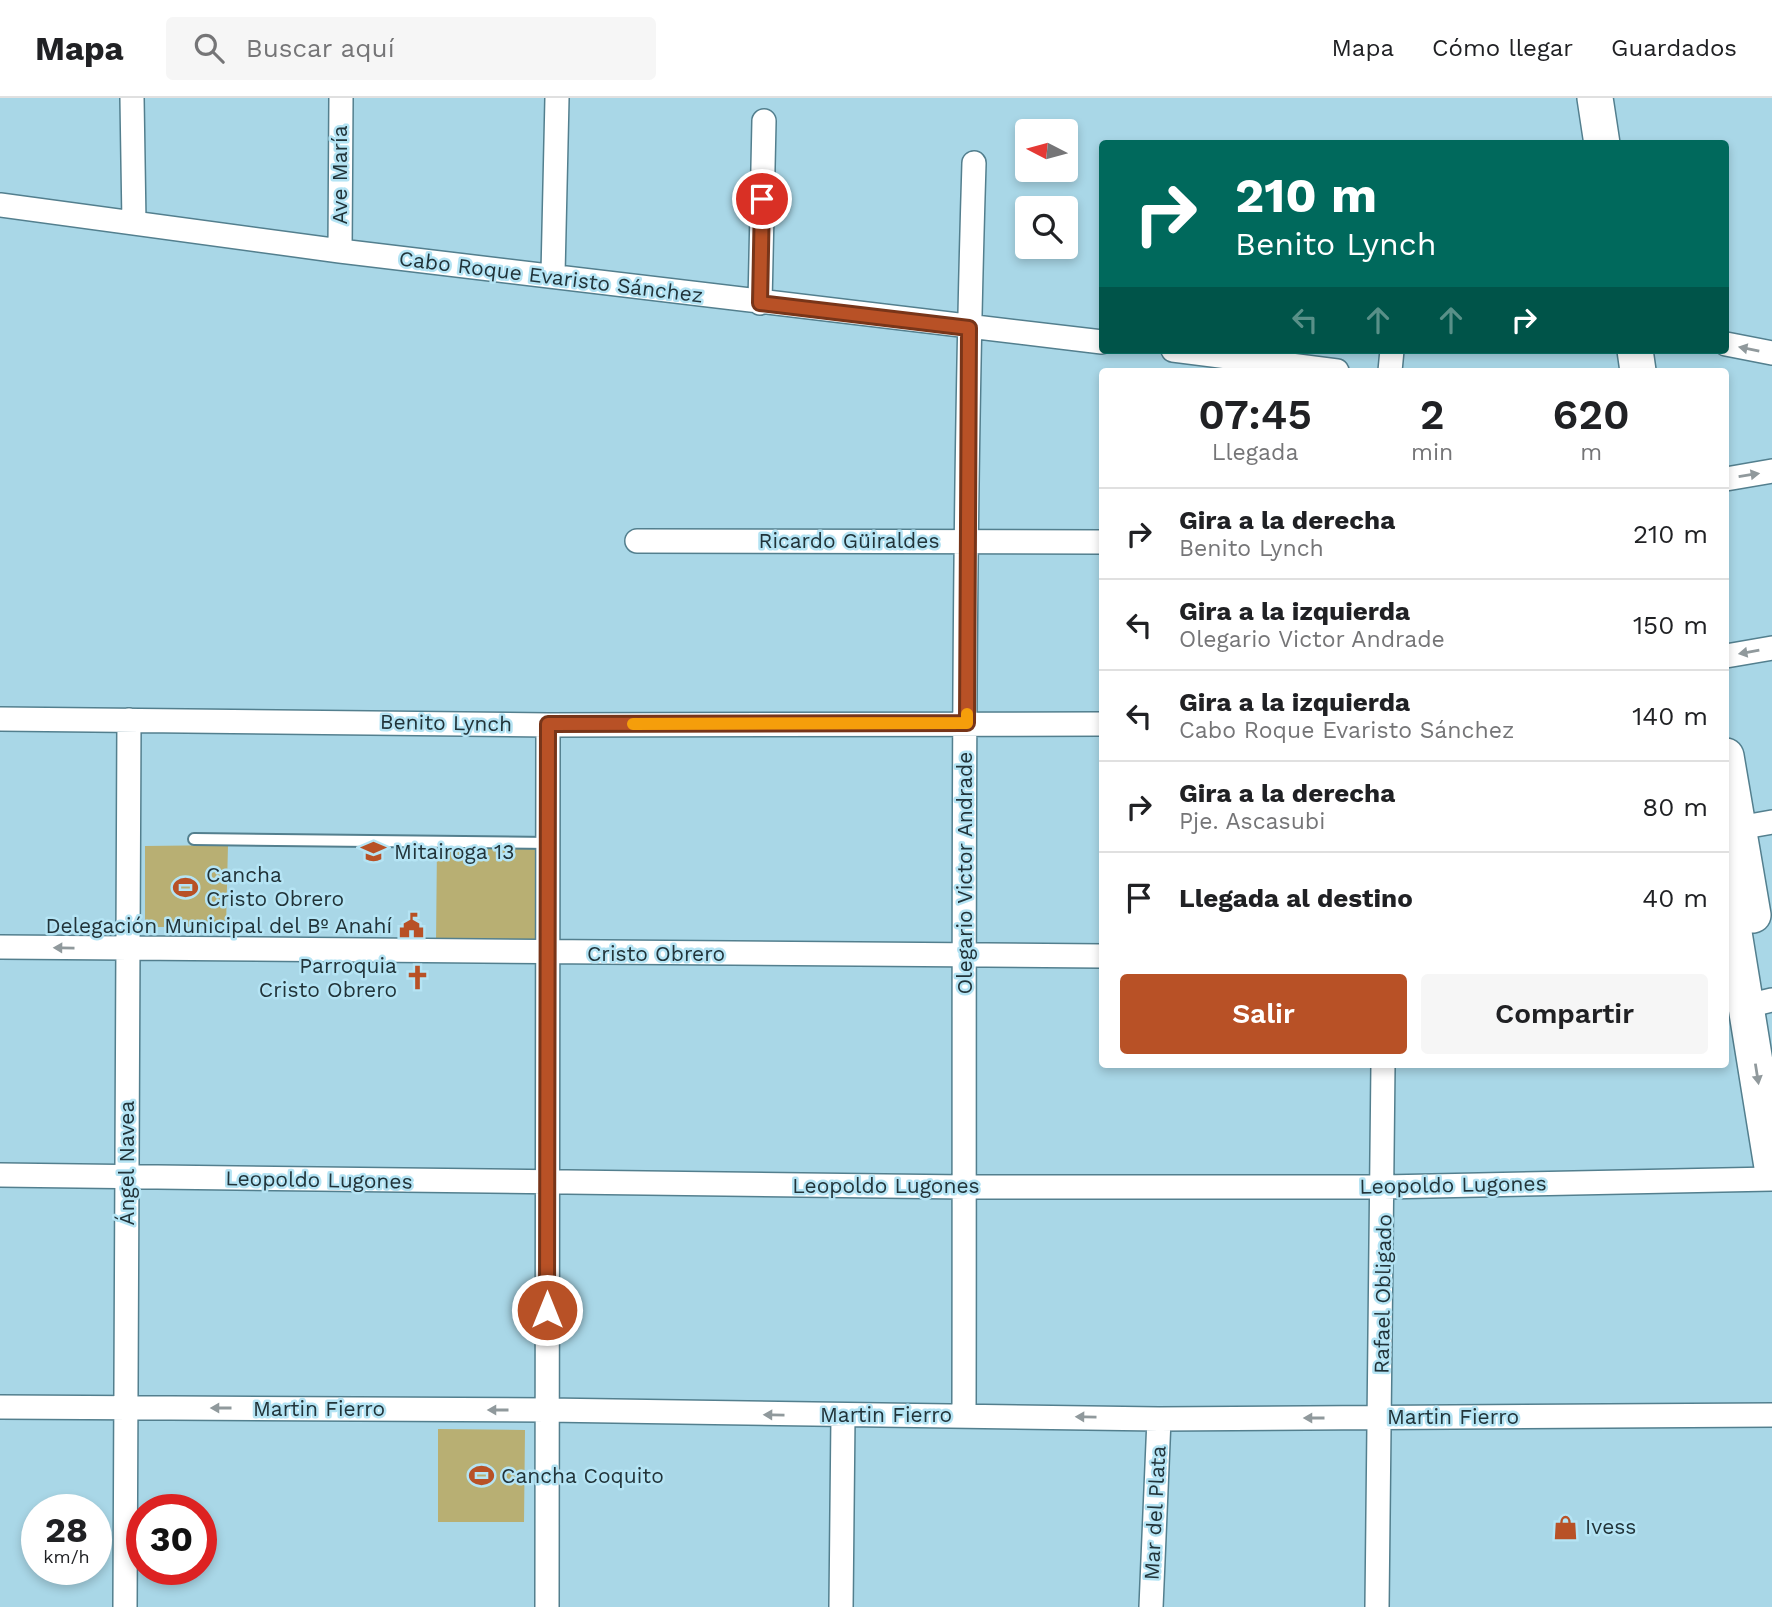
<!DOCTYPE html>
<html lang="es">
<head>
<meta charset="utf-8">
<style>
  body { margin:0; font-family:"Work Sans",sans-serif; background:#f6f6f6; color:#202124; height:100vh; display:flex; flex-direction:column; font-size:26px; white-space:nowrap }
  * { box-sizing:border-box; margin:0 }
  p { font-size:23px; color:#757577 }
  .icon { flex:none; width:38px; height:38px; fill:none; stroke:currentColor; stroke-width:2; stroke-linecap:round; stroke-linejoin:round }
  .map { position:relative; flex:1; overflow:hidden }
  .details { position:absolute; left:1099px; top:270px; width:630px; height:700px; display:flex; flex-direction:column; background:#fff; border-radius:7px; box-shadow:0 4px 10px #0003 }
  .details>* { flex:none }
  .banner { position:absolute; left:1099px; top:42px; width:630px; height:214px; border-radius:7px; box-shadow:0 4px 10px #0003; background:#00695c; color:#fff; overflow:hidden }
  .needle { width:46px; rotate:276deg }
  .controls { position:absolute; left:1015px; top:21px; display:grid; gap:14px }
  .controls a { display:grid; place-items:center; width:63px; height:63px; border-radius:7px; background:#fff; box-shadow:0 4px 10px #0003; font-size:35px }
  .speed { position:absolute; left:21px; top:1396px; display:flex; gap:14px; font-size:35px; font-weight:700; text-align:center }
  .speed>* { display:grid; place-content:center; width:91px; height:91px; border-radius:50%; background:#fff; box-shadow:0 4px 10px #0003; line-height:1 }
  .speed small { font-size:18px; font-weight:400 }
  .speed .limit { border:10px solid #d22; background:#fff; color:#111 }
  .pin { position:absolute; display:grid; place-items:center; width:60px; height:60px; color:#fff; margin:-30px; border:4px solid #fff; border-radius:50%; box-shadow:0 2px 7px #0007 }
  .me { position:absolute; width:77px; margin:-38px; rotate:0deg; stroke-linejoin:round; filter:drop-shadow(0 0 5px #0008) }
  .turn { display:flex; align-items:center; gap:24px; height:147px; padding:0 21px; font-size:32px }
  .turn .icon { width:91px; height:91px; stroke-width:2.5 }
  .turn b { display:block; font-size:49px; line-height:60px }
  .lanes { display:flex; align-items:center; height:66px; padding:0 21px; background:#0003; justify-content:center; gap:35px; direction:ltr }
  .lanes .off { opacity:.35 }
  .eta { display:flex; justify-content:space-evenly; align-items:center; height:119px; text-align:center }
  .eta b { font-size:42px; font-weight:600; line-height:49px }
  .button { display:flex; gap:14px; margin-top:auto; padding:14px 21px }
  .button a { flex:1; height:80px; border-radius:7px; background:#b85126; color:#fff; font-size:28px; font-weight:600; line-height:80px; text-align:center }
  .button a+a { background:#f6f6f6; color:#202124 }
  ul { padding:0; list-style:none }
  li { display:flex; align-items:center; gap:21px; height:91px; padding:0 21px; border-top:2px solid #e0e0e0 }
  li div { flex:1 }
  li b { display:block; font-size:26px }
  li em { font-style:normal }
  header { display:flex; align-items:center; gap:42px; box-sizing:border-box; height:98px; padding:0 35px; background:#fff; border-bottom:2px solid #e0e0e0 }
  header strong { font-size:33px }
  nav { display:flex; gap:38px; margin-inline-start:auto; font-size:24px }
  .search { width:490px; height:63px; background:#f6f6f6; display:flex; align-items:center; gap:18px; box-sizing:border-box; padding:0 24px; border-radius:7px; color:#757577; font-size:26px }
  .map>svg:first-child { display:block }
  .green { fill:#b8af73 }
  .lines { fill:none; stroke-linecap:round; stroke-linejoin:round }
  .lane-casing { stroke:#537f8e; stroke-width:14 }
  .street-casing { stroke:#537f8e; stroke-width:26 }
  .primary-casing { stroke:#537f8e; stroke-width:38 }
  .lane { stroke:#fff; stroke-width:10 }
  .street { stroke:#fff; stroke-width:23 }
  .primary { stroke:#fff; stroke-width:35 }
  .oneway { fill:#90999c }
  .route-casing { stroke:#783519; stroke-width:18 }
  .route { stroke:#b85126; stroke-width:12 }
  .slow { stroke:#f59e0b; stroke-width:12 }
  .labels { text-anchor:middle; stroke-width:5; stroke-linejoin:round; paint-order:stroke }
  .street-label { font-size:21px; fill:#213339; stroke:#b5e4f4 }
  .poi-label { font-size:21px; fill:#213339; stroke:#b5e4f4; text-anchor:start }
</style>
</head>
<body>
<header>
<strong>Mapa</strong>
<div class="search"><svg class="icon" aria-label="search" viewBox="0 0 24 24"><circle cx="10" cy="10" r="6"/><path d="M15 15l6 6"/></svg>Buscar aquí</div>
<nav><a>Mapa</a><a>Cómo llegar</a><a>Guardados</a></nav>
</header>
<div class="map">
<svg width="1772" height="1509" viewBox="0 0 1772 1509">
  <rect width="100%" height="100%" fill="#a9d7e7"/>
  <path class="green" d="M437 746 540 748 539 847 436 845Z
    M228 747 226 829H145V748Z
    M438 1331 525 1332 524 1424H438Z"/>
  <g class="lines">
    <defs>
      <path id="lane" d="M194 741 550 745"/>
      <path id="street" d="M132 0 134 125
        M0 107 340 153 1102 244
        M340 153 341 0
        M553 176 557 0
        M760 205 764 23
        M1726 246 1772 255
        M1173 252 1337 273
        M1390 273 1392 252
        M1726 381 1772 373
        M637 443 1102 444
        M1726 558 1772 550
        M0 621 548 627 1102 626
        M1727 732 1772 724
        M0 849 1102 858
        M1747 908 1772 902
        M0 1077 965 1089H1384L1772 1081
        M0 1309 547 1312 1159 1321 1772 1317
        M964 1317C965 900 961 482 974 65
        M125 1509 129 622
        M547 1509 548 627
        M841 1509 843 1318
        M1151 1509 1159 1321
        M1377 1509 1383 966"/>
      <path id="primary" d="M1595 0 1602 46
        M1635 252 1638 273
        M1726 658 1753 817
        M1726 785 1772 1069"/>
    </defs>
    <use href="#lane" class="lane-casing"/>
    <use href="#street" class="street-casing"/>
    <use href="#primary" class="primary-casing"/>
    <use href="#lane" class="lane"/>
    <use href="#street" class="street"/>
    <use href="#primary" class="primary"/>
  </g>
  <defs><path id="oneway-solid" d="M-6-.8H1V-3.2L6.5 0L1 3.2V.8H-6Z" transform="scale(1.75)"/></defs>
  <g class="oneway">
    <use href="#oneway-solid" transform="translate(1749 251) rotate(-169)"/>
    <use href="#oneway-solid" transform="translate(1749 377) rotate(-9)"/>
    <use href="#oneway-solid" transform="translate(1749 554) rotate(170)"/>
    <use href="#oneway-solid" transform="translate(64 850) rotate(-179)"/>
    <use href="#oneway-solid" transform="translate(1757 976) rotate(81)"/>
    <use href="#oneway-solid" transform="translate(221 1310) rotate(-180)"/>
    <use href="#oneway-solid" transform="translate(498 1312) rotate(-180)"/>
    <use href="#oneway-solid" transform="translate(774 1317) rotate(-179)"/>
    <use href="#oneway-solid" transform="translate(1086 1319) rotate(-179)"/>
    <use href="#oneway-solid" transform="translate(1314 1320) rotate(180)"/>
  </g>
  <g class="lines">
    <defs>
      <path id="route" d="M547 1212 548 626 967 625 969 230 760 205 762 101"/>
    </defs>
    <use href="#route" class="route-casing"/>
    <use href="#route" class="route"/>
    <path class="slow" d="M633 626 967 625V616"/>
  </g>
  <defs>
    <symbol id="school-bare" viewBox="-9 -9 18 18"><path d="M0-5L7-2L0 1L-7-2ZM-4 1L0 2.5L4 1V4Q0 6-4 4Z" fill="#b85126" stroke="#b5e4f4" stroke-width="2.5" paint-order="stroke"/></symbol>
    <symbol id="stadium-bare" viewBox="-9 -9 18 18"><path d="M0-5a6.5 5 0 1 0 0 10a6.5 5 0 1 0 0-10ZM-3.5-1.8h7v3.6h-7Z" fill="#b85126" stroke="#b5e4f4" stroke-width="2.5" paint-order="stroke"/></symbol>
    <symbol id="civic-bare" viewBox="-9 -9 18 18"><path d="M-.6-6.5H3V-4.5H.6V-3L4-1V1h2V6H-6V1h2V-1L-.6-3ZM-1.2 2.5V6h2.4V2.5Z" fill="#b85126" stroke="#b5e4f4" stroke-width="2.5" paint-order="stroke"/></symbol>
    <symbol id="church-bare" viewBox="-9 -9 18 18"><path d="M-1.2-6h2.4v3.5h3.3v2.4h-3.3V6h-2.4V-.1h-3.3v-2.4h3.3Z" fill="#b85126" stroke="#b5e4f4" stroke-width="2.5" paint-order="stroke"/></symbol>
    <symbol id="shop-bare" viewBox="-9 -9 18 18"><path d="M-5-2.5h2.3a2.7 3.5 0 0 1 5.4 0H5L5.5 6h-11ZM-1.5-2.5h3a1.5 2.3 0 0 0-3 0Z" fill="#b85126" stroke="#b5e4f4" stroke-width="2.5" paint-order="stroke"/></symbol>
  </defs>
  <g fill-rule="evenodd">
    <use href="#school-bare" x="356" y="736" width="35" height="35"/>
    <use href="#stadium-bare" x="168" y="772" width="35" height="35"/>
    <use href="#civic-bare" x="394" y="810" width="35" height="35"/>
    <use href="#church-bare" x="400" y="862" width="35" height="35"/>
    <use href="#stadium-bare" x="464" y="1360" width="35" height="35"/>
    <use href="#shop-bare" x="1548" y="1412" width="35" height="35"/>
  </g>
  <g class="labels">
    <g class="street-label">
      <text transform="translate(340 77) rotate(-90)" y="7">Ave María</text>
      <text transform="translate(551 179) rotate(7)" y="7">Cabo Roque Evaristo Sánchez</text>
      <text x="849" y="450">Ricardo Güiraldes</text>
      <text transform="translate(446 625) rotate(1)" y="7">Benito Lynch</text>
      <text transform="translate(965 775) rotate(-90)" y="7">Olegario Victor Andrade</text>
      <text x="656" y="863">Cristo Obrero</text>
      <text transform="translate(127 1065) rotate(-90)" y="7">Ángel Navea</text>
      <text transform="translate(319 1082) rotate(1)" y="7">Leopoldo Lugones</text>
      <text transform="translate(1453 1087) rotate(-1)" y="7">Leopoldo Lugones</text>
      <text x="886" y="1095">Leopoldo Lugones</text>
      <text transform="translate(1383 1196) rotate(-89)" y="7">Rafael Obligado</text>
      <text x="319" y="1318">Martin Fierro</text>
      <text x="886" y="1324">Martin Fierro</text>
      <text x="1453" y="1326">Martin Fierro</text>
      <text transform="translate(1155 1415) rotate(-87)" y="7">Mar del Plata</text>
    </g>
    <g class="poi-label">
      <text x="394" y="761">Mitairoga 13</text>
      <text x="206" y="784">Cancha<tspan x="206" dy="24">Cristo Obrero</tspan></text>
      <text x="392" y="835" text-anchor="end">Delegación Municipal del Bº Anahí</text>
      <text x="397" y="875" text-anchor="end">Parroquia<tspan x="397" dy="24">Cristo Obrero</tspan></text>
      <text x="501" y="1385">Cancha Coquito</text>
      <text x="1585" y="1436">Ivess</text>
    </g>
  </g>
</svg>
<div class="controls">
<a><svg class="needle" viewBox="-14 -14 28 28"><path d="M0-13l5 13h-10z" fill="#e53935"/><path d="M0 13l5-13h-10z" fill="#757577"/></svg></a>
<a><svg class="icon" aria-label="search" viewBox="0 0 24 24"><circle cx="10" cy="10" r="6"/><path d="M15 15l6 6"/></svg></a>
</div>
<div class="speed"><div>28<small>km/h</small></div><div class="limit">30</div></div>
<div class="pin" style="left:762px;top:101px;background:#d93025"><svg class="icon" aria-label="arrive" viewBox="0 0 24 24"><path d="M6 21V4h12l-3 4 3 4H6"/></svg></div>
<svg class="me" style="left:547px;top:1212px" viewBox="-20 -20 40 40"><circle r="17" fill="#b85126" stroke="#fff" stroke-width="3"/><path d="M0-11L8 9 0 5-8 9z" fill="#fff"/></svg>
<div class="banner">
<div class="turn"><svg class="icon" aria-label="right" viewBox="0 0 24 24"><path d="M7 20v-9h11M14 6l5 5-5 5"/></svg><div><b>210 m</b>Benito Lynch</div></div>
<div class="lanes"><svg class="icon off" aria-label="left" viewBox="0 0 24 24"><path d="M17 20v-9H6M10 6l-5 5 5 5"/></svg><svg class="icon off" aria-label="ahead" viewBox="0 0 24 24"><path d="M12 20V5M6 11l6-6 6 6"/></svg><svg class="icon off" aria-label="ahead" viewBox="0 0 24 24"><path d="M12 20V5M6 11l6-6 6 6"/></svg><svg class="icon" aria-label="right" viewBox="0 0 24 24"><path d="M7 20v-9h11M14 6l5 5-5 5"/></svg></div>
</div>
<section class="details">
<div class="eta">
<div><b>07:45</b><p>Llegada</p></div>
<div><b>2</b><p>min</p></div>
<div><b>620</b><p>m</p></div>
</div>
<ul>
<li><svg class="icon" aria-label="right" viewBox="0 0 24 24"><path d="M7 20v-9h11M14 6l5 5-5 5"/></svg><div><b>Gira a la derecha</b><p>Benito Lynch</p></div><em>210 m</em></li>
<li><svg class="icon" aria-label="left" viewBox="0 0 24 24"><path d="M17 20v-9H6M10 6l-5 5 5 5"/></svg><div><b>Gira a la izquierda</b><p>Olegario Victor Andrade</p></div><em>150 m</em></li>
<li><svg class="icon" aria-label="left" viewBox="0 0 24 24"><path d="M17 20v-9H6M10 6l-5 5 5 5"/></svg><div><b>Gira a la izquierda</b><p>Cabo Roque Evaristo Sánchez</p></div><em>140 m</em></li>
<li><svg class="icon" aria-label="right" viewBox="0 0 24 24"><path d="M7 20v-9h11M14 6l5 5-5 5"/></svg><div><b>Gira a la derecha</b><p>Pje. Ascasubi</p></div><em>80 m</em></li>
<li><svg class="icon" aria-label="arrive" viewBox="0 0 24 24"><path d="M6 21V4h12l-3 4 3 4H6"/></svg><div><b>Llegada al destino</b></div><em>40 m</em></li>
</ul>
<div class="button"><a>Salir</a><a>Compartir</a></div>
</section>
</div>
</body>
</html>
